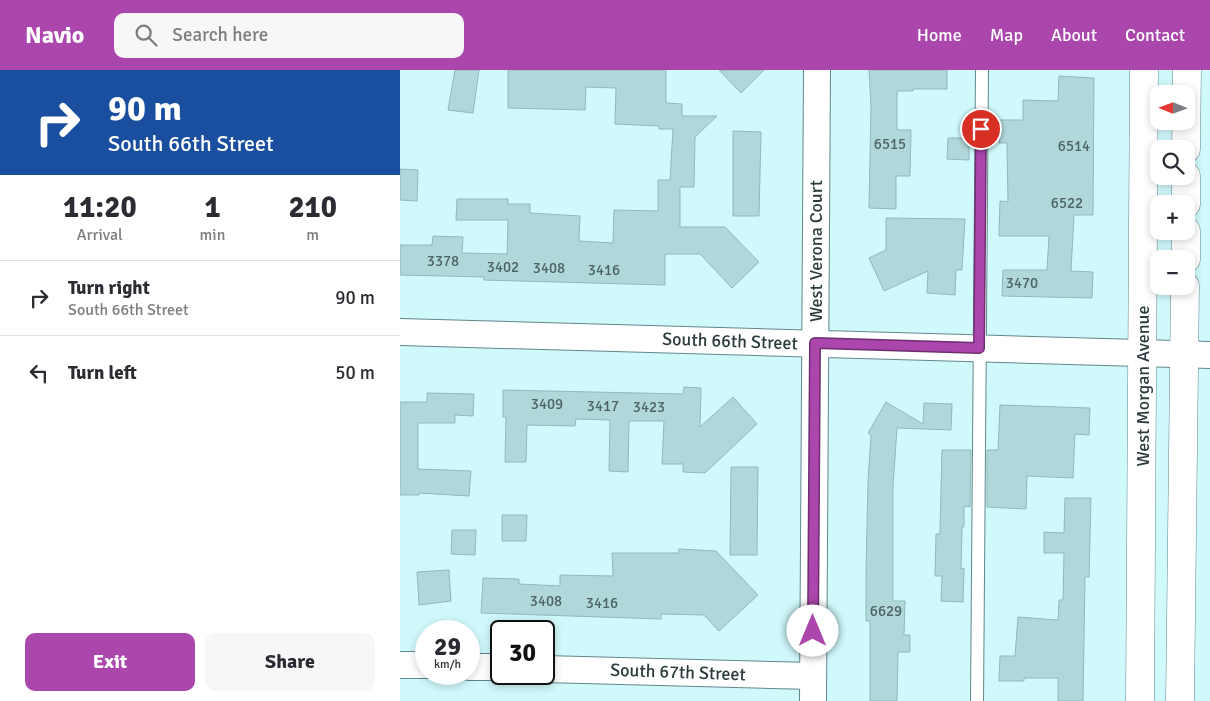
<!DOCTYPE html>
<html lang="en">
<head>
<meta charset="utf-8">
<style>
  body { margin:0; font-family:Signika,sans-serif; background:#f7f7f7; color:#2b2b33; height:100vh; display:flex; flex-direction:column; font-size:19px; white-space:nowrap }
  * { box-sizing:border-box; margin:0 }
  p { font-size:16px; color:#7c7c81 }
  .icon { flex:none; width:28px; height:28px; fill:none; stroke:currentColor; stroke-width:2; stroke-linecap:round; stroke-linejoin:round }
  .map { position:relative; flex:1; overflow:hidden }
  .panel { display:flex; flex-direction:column; background:#fff; width:400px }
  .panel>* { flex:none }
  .top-card { background:#1a4fa0; color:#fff; overflow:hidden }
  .needle { width:32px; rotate:271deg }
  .buttons { position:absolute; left:750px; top:15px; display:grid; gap:10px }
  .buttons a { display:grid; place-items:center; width:45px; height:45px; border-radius:10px; background:#fff; box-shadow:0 2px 8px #0003; font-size:25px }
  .speed { position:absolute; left:15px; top:550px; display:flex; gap:10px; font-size:25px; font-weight:700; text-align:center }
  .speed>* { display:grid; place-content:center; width:65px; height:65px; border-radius:50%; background:#fff; box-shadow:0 2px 8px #0003; line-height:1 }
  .speed small { font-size:12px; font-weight:400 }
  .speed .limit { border:2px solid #111; border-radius:8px; background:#fff; color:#111 }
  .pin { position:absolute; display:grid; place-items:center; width:42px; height:42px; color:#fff; margin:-21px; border:2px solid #fff; border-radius:50%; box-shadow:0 1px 5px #0007 }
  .me { position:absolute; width:55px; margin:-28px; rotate:0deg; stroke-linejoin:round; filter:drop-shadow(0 0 4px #0008) }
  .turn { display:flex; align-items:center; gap:18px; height:105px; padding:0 25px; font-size:22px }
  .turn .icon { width:65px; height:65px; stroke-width:2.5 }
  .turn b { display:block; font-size:35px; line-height:42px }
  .eta { display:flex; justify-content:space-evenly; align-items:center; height:85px; text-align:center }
  .eta b { font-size:30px; font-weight:800; line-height:35px }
  .cta { display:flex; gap:10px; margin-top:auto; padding:10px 25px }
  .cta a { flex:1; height:58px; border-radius:10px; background:#aa46ac; color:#fff; font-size:20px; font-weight:800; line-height:58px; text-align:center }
  .cta a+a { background:#f7f7f7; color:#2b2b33 }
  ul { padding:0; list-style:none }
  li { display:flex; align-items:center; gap:15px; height:75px; padding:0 25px; border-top:1px solid #e1e1e2 }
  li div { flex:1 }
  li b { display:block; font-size:19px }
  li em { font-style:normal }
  header { display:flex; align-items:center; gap:30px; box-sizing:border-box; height:70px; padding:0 25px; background:#aa46ac; color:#fff }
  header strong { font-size:24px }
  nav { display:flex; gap:28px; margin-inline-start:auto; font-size:18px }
  .search { width:350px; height:45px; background:#f7f7f7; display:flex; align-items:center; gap:12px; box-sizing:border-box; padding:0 18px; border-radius:10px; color:#7c7c81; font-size:19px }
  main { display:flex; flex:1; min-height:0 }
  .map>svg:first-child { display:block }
  .building { fill:#b0d8db; stroke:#91b8bc }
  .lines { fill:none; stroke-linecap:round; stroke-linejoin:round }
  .lane-casing { stroke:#61878a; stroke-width:14 }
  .street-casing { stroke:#61878a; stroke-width:28 }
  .secondary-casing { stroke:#61878a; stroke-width:29 }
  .lane { stroke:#fff; stroke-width:12 }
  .street { stroke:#fff; stroke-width:26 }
  .secondary { stroke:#fff; stroke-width:28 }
  .route-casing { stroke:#6e2e70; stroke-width:12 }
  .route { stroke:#aa46ac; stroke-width:9 }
  .labels { text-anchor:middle; stroke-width:5; stroke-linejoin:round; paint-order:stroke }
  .number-label { font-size:15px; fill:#4d6365 }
  .street-label { font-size:18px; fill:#2c3c3e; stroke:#fff }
</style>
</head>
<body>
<header>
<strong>Navio</strong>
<div class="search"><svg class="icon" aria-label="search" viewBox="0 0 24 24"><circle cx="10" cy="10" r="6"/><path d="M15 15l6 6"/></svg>Search here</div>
<nav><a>Home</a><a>Map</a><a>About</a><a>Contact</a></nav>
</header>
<main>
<section class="panel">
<div class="top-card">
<div class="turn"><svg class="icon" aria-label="right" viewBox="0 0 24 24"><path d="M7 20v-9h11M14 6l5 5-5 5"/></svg><div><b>90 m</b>South 66th Street</div></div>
</div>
<div class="eta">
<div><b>11:20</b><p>Arrival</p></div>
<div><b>1</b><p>min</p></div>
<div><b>210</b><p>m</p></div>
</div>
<ul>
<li><svg class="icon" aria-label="right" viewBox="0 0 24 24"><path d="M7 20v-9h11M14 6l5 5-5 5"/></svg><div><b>Turn right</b><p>South 66th Street</p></div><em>90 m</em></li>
<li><svg class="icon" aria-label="left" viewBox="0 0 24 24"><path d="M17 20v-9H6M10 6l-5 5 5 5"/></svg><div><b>Turn left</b></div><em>50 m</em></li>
</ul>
<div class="cta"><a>Exit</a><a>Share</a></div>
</section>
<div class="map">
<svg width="810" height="631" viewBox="0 0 810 631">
  <rect width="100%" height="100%" fill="#d0f9fc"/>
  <path class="building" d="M55 0H79L73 43 48 40Z
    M108 0H266V33L282 34V46H317L295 67 294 117H280V157H325L359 192 332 218 300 184H265V215L84 210V207L0 205V175H32L33 166 63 167 62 183 107 184 108 150H56L57 129H108V134H130V143L180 146 179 171 213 173 214 140 258 141V110H270L273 59H259V56L215 54 216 18 186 17 185 40 108 38Z
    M319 0H364L341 23Z
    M469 0H547V19H513V21H497V60H511L510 106H496V139L469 138 471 37Z
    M659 6 694 8 693 145H674L671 201 693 202 692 228 602 226 603 200H647L649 166H599L600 131 608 132 607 73H599V50H623V30L658 31Z
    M333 61 361 62 359 146H333Z
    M548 68H569V90L547 89Z
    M0 99 18 100 17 131 0 130Z
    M486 148 565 149 562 200H556L555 225 527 223 528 201 484 221 469 188 486 180Z
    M284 317 301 318 300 357 333 327 357 354 305 403 283 402V394H262L264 351H229L228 402 209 401 210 350 176 349 175 356 127 355 126 392H105L106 347H103V320L283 324Z
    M27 323 74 324 73 346 55 345V353H18V399L71 401 69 426 19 423V425H0V332H27Z
    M486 332 523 354 524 333 552 334 551 360 497 358 493 416V531H505L504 565H510V582H498L497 631H470V551H466V500L468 412 471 365 468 363Z
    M600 335 690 338 689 365 675 364 673 408 627 406 626 439 587 437V380H598Z
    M542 380H571L570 437 564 436V457H562L561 499 564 498 563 532 541 531 542 506H535L536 464H540V461Z
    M331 397H358L357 485H330Z
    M665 428H691L689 507H685L683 631H658V608H624V611H599L600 586H615L618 547 658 550 659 530H663L664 483H644V462L664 463Z
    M102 445H127L126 471H102Z
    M52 460H76L75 485 51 484Z
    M279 479 316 481 358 525 319 561 304 545 261 544V549L81 543 83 508 119 509V514L160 516V505L213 506 212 483H279Z
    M49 500 51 531 19 535 17 502Z"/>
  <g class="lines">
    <defs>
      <path id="lane" d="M577 631 582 0"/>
      <path id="street" d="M0 262 810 285
        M0 595H26
        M69 597H101
        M144 599 413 606
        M413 631 417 0"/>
      <path id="secondary" d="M786 79 787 0
        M786 134V106
        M786 189V161
        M740 631 744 0
        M780 631 785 216"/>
    </defs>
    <use href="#lane" class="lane-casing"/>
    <use href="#street" class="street-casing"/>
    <use href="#secondary" class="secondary-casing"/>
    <use href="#lane" class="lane"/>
    <use href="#street" class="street"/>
    <use href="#secondary" class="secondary"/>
  </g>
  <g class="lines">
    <defs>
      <path id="route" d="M413 561 415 273 579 278 581 59"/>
    </defs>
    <use href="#route" class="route-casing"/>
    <use href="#route" class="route"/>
  </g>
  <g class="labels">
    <g class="number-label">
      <text x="490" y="79">6515</text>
      <text x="674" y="81">6514</text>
      <text x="667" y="138">6522</text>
      <text x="43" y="196">3378</text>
      <text x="103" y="202">3402</text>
      <text x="149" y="203">3408</text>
      <text x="204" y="205">3416</text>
      <text x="622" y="218">3470</text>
      <text x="147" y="339">3409</text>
      <text x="203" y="341">3417</text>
      <text x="249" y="342">3423</text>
      <text x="146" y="536">3408</text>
      <text x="202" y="538">3416</text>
      <text x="486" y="546">6629</text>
    </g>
    <g class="street-label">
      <text transform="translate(416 181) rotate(-90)" y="6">West Verona Court</text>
      <text transform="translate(330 271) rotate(2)" y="6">South 66th Street</text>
      <text transform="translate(743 316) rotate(-90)" y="6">West Morgan Avenue</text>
      <text transform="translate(278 602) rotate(2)" y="6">South 67th Street</text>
    </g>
  </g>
</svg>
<div class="buttons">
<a><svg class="needle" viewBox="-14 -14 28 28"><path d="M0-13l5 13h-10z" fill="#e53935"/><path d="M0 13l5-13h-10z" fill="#7c7c81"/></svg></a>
<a><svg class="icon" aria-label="search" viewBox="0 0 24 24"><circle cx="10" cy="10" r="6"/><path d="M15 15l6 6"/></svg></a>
<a>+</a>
<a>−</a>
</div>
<div class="speed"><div>29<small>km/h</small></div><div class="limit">30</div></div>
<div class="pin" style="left:581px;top:59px;background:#d93025"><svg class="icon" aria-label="arrive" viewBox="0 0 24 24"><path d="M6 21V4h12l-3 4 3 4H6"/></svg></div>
<svg class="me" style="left:413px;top:561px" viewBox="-20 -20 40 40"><circle r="19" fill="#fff"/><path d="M0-13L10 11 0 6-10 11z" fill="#aa46ac"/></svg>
</div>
</main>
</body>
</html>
